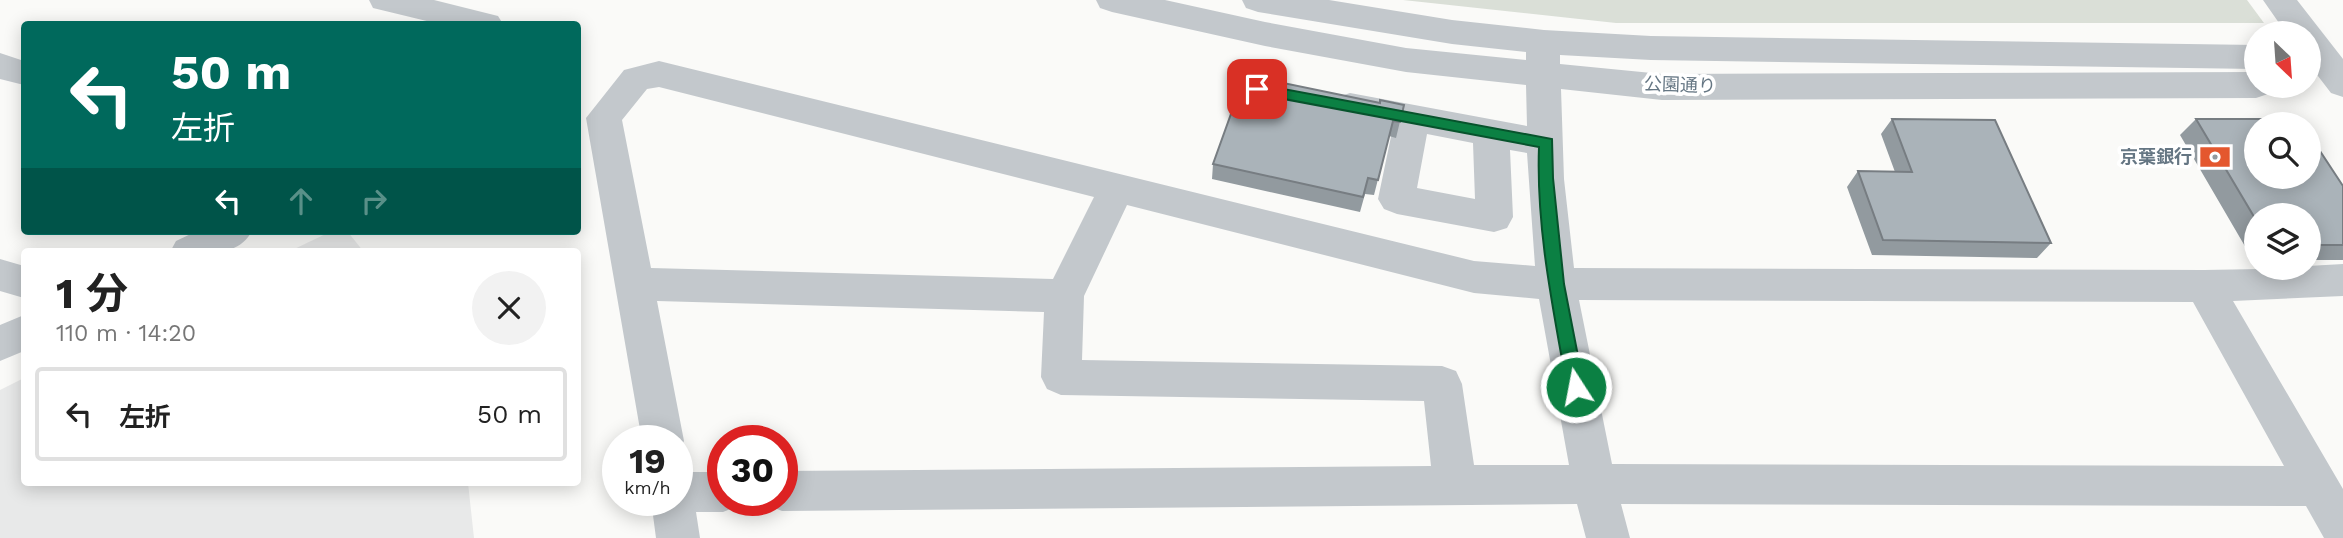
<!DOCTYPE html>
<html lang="ja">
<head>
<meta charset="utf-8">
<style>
  body { margin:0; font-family:"Work Sans","Noto Sans JP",sans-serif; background:#f2f2f2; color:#222; height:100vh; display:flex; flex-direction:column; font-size:26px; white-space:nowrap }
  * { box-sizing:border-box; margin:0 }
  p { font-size:23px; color:#767676 }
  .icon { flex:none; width:38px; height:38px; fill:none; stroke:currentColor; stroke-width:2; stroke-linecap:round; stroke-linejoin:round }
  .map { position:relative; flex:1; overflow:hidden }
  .panel { position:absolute; left:21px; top:248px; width:560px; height:238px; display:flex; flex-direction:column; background:#fff; border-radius:7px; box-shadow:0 4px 18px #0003 }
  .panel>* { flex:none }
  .top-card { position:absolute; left:21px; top:21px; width:560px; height:214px; border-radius:7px; box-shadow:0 4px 18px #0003; background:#00695c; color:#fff; overflow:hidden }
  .needle { width:46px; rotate:155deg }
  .buttons { position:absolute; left:2244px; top:21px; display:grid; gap:14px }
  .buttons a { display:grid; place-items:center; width:77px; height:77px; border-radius:50%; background:#fff; box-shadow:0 4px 18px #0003; font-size:35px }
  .speed { position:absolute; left:602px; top:425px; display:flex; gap:14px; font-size:35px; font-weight:700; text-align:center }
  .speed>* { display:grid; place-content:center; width:91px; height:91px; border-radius:50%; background:#fff; box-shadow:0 4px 18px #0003; line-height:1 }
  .speed small { font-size:18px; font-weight:400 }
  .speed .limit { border:10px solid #d22; background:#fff; color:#111 }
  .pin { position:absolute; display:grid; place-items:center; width:60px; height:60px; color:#fff; margin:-30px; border-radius:14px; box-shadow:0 4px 10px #0006 }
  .me { position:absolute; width:77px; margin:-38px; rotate:349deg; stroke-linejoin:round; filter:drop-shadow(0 0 5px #0008) }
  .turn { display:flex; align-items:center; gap:24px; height:147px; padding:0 35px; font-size:32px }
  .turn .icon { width:91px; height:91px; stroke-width:2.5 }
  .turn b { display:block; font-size:49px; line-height:60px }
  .lanes { display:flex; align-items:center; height:66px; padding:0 35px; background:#0003; justify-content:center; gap:35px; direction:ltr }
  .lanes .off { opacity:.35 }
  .round { display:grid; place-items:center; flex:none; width:74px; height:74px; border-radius:37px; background:#f2f2f2 }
  .summary { display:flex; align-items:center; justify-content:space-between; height:119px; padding:0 35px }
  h1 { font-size:42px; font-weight:700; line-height:52px }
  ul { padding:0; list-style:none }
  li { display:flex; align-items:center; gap:21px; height:94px; margin:0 14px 10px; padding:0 21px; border:4px solid #e0e0e0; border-radius:7px }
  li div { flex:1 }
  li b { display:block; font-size:26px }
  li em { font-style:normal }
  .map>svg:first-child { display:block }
  .built { fill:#e8e9e9 }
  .green { fill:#dadfd7 }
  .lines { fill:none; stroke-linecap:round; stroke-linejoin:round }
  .minor { fill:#c3c8cc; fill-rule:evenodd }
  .wall { fill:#929a9f }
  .building { fill:#aab3b9; stroke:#777d82; stroke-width:2 }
  .route { fill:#0b8043; stroke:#07532c; stroke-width:2 }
  .labels { text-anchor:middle; stroke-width:7; stroke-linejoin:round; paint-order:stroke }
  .street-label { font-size:18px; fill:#657683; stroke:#fff }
  .poi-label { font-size:18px; font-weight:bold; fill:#657683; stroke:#fff; text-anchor:end }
</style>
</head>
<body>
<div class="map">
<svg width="2343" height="538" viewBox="0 0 2343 538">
  <rect width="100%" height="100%" fill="#fafaf8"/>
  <path class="built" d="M332 231H347L364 252H288Z
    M24 378V483H468L474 538H0V390Z"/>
  <path class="green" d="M1403 0H2247L2264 23H1616Z"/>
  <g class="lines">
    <path class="minor" d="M369 0H434L498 16 503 24H439L373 8Z
      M1096 0H1165L1265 22 1406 48 1526 60V52L1452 44 1258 12 1246 8 1242 0H1329L1452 20 1544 30 1651 36 2256 45V69L1651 60 1560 55V64L1662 74 2256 72V86H2273L2268 94 2256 98 1662 100 1561 89 1564 179 1574 268 2204 270 2308 268V266L2343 264V296L2233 301 2343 489V538H2324L2306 506 1621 504 1630 538H1586L1577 504 782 511 767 505 765 500H782V471L1431 466 1424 401 1061 395 1047 389 1041 377 1044 312 657 301 684 441 677 455V441H642L586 118 624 70 659 61 1474 261 1535 266 1527 153 1510 150 1513 217 1507 228 1494 232 1397 214 1384 209 1378 199 1393 127 1338 115 1332 106 1338 97 1350 93 1527 126 1526 85 1406 72 1265 46 1112 12 1100 8ZM659 87 1094 197 1053 279 651 268 622 120 647 89ZM1427 134 1473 143 1475 199 1417 188ZM1127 205 1474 293 1539 299 1569 465H1474L1462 384 1456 371 1442 366 1082 360 1084 296ZM1579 300 2193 302 2284 466 1612 464Z
      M2263 0H2297L2343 59V97L2331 93 2308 63V33H2286Z
      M0 53 24 61V85L0 79Z
      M197 231H252C237 260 198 252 170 252L176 241Z
      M0 259 24 266V298L0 291Z
      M24 315V351L0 361V325Z
      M677 472H723V500H741L738 506 723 512H696L700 538H656L651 500H677Z"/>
  </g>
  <path class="wall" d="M1380 103 1404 105 1396 138 1389 136 1374 195 1365 194 1360 212 1212 179 1213 164Z
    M1892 119 2051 243 2037 258 1872 255 1847 187 1858 171 1895 172 1881 134Z
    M2196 119 2343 186V260H2308V215H2256V260H2253L2180 135Z"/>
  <path class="building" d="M1245 75 1380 103V100L1404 105 1400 122 1393 121 1378 180 1368 178 1363 197 1213 164Z
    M1892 119 1995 120 2051 243 1883 240 1858 171 1912 172Z
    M2196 119H2280L2287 124H2256V177H2308V140L2316 145 2343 186V245H2308V215H2256V220Z"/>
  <path class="route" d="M1257 84 1552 139 1553 178 1564 284 1584 387 1582 393 1576 395 1570 393 1567 387C1553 308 1536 228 1539 147L1252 93 1250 89Z"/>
  <defs>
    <symbol id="bank-bare" viewBox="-9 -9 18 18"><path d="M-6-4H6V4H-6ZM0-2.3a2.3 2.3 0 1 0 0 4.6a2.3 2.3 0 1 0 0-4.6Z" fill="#e4572e" stroke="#fff" stroke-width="2.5" paint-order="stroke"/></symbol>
  </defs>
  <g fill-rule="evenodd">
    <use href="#bank-bare" x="2193" y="135" width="44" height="44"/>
  </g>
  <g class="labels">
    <g class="street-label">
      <text transform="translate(1680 85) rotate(2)" y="6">公園通り</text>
    </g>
    <g class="poi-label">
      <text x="2192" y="163">京葉銀行</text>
    </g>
  </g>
</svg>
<div class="buttons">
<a><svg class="needle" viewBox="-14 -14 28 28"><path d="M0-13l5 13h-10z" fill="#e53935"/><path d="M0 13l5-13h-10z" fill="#767676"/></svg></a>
<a><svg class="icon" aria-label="search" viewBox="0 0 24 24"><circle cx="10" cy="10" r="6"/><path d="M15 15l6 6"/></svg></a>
<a><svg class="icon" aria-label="layers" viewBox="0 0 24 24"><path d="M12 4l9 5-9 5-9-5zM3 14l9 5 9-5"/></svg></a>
</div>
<div class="speed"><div>19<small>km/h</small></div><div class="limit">30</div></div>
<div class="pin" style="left:1257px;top:89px;background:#d93025"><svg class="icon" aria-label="arrive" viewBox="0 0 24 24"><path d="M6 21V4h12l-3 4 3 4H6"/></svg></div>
<svg class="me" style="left:1576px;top:387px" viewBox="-20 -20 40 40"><circle r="17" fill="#0b8043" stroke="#fff" stroke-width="3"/><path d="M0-11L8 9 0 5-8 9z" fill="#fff"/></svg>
<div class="top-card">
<div class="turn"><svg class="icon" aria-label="left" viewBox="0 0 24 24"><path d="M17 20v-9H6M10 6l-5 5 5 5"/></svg><div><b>50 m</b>左折</div></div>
<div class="lanes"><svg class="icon" aria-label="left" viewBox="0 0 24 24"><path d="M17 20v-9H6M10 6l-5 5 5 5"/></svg><svg class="icon off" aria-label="ahead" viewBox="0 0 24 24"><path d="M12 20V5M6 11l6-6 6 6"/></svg><svg class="icon off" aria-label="right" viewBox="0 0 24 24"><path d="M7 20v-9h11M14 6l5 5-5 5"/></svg></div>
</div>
<section class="panel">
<div class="summary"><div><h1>1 分</h1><p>110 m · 14:20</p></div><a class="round"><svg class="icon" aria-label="close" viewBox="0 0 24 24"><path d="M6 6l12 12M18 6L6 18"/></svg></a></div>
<ul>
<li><svg class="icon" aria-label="left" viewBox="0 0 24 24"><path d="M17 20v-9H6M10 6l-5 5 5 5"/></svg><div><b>左折</b></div><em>50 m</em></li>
</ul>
</section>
</div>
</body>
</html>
